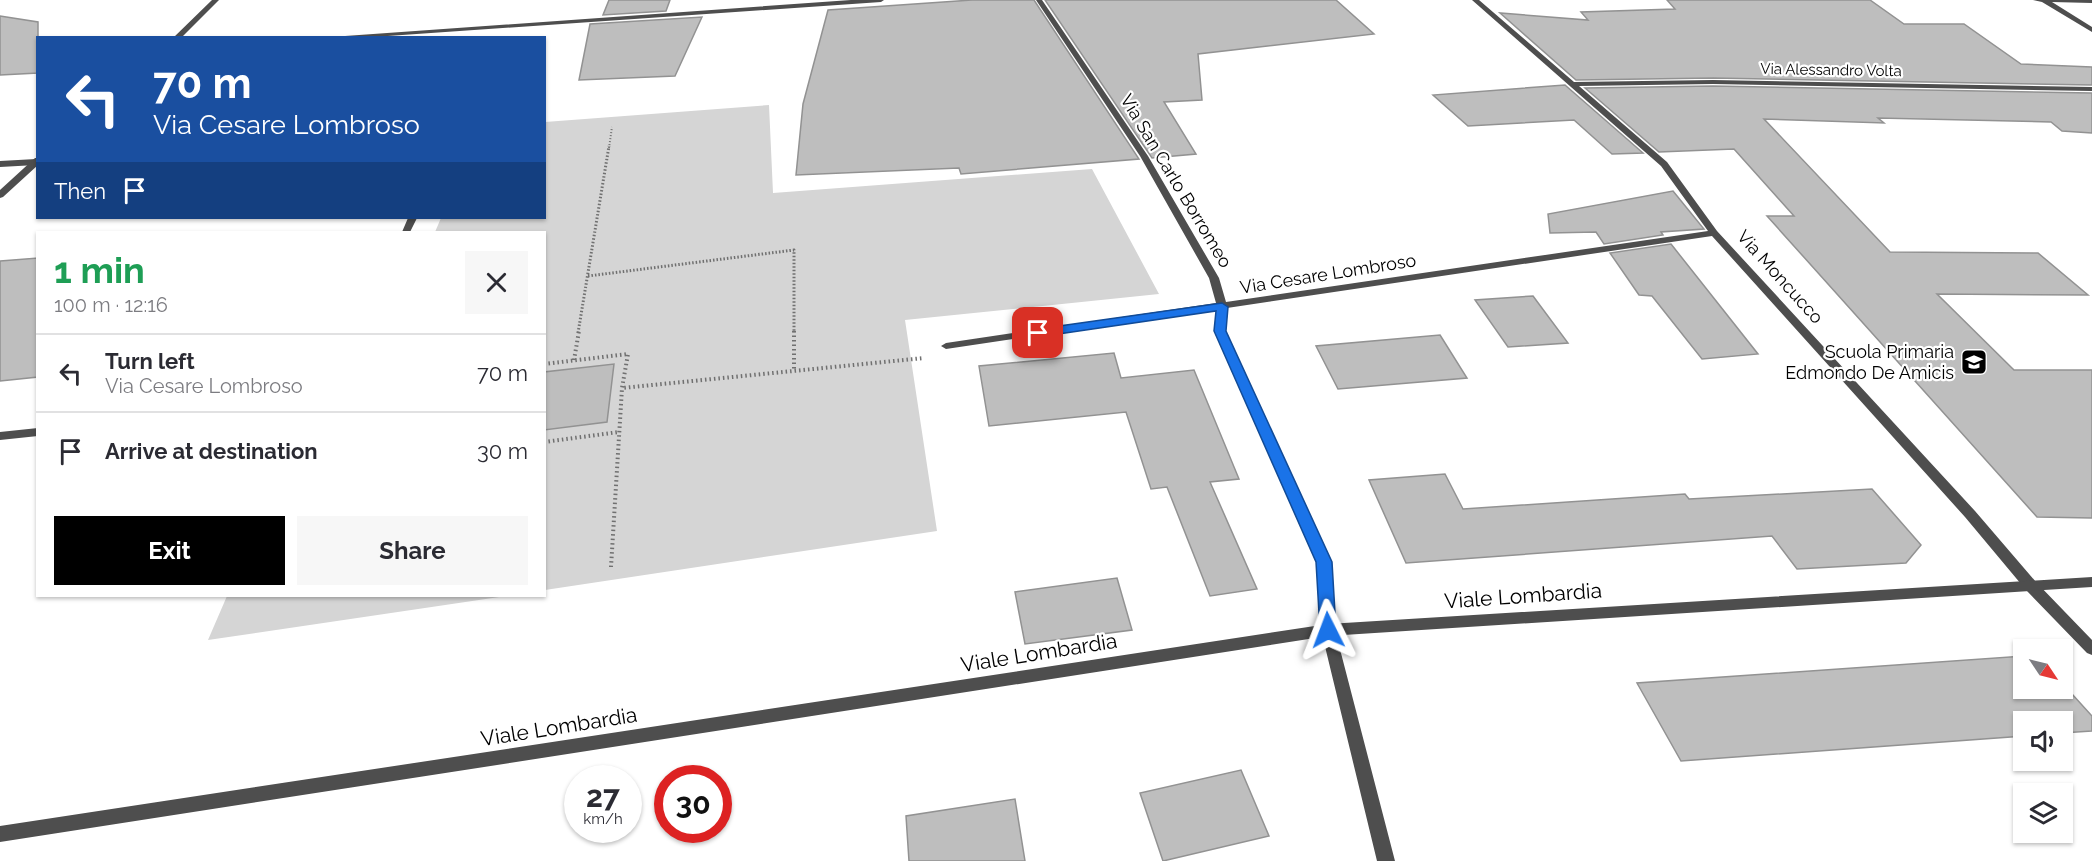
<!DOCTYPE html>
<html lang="en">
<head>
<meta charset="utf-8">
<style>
  body { margin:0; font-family:Raleway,sans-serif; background:#f7f7f7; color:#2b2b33; height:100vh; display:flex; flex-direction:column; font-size:22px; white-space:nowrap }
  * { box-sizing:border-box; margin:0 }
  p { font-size:20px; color:#7c7c81 }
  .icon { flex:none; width:33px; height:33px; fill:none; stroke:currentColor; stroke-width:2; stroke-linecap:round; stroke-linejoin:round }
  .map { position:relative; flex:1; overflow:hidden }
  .drawer { position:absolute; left:36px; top:231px; width:510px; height:366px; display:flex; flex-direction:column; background:#fff; border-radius:0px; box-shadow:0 2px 4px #0004 }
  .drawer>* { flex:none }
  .top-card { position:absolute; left:36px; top:36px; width:510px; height:183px; border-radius:0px; box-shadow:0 2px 4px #0004; background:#1a4fa0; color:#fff; overflow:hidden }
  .needle { width:39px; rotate:125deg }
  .tools { position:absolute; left:2013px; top:639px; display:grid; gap:12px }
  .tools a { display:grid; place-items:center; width:60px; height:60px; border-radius:0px; background:#fff; box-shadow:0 2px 4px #0004; font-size:30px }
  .speed { position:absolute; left:564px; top:765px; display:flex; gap:12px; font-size:30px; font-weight:700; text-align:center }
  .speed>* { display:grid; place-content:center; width:78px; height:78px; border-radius:50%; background:#fff; box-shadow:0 2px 4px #0004; line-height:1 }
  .speed small { font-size:15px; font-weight:400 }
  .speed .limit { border:9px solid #d22; background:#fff; color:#111 }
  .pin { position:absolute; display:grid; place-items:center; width:51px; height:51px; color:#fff; margin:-26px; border-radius:12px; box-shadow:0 3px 9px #0006 }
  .me { position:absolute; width:66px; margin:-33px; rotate:357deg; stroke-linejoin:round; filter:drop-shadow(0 0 4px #0008) }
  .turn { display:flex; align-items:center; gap:21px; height:126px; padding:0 18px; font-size:27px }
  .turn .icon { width:78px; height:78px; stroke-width:2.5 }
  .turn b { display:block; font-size:42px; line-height:51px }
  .then { display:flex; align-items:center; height:57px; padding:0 18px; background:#0003; gap:12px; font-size:22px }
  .round { display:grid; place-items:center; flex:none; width:63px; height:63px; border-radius:0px; background:#f7f7f7 }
  .headline { display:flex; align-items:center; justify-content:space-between; height:102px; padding:0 18px }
  h1 { font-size:36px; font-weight:700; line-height:45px; color:#1e9e55 }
  .button { display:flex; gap:12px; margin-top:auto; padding:12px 18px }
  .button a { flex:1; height:69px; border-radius:0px; background:#000; color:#fff; font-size:24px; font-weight:700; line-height:69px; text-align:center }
  .button a+a { background:#f7f7f7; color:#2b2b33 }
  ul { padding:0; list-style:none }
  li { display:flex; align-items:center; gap:18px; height:78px; padding:0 18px; border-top:2px solid #e1e1e2 }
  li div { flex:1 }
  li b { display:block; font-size:22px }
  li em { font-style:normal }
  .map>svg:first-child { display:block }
  .green { fill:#d5d5d5 }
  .building { fill:#bebebe; stroke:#929292; stroke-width:1.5 }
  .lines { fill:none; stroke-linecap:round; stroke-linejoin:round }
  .path-far2 { stroke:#707070; stroke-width:2; stroke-dasharray:1 2; stroke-linecap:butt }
  .path-far1 { stroke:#707070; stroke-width:3; stroke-dasharray:1.5 2; stroke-linecap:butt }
  .path { stroke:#707070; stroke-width:4; stroke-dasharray:1.5 3; stroke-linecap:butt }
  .service { fill:#4e4e4e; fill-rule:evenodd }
  .minor { fill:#4e4e4e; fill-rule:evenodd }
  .tertiary { fill:#4e4e4e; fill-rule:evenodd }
  .route { fill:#1a73e8; stroke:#114b97; stroke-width:1.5 }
  .labels { text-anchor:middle; stroke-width:4.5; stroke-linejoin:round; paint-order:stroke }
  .far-street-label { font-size:15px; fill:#000; stroke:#fff }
  .street-label { font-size:18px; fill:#000; stroke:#fff }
  .poi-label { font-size:18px; fill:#000; stroke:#fff; text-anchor:end }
  .near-street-label { font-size:21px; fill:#000; stroke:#fff }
</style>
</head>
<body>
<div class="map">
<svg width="2092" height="861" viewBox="0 0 2092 861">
  <rect width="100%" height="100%" fill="#fff"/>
  <path class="green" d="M769 105 773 193 1092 169 1159 294 905 320 937 531 545 590 544 232H435L441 218H544L545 122Z
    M227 596H506L208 640Z"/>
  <path class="building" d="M609 0H670L666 11 603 15Z
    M972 0H1034L1139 159 961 174 959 168 796 175 803 104 828 10Z
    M1045 0H1336L1374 34 1198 54 1202 100 1164 102 1196 154 1152 158Z
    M1667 0H1870L1904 24H1964L2021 64 2092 67V85L1713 78 1576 80 1500 13 1588 20 1581 12 1675 9Z
    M0 16 38 22V73L0 75Z
    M702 17 675 76 579 80 590 24Z
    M1565 85 1643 153 1612 154 1574 120 1468 126 1433 95Z
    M1713 86 2092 93V133L2062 131 2051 122 1878 118 1884 123 1764 119 1890 252 2038 253 2088 295 1937 294 2014 370H2092V518L2037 517 1767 216H1794L1734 149 1659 152 1585 88Z
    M1673 191 1704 229 1661 232 1663 235 1604 244 1596 232 1550 233 1548 214Z
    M1671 244 1758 354 1702 359 1652 296 1639 295 1610 253Z
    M38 258V377L0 381V261Z
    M1533 296 1568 343 1508 347 1475 300Z
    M1440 335 1467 378 1338 389 1316 346Z
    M1114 353 1121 378 1194 370 1239 479 1210 482 1257 589 1210 596 1167 487 1151 489 1126 412 989 426 979 366Z
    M614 364 607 422 544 430V372Z
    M1445 474 1463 509 1685 494 1689 499 1872 489 1921 545 1906 563 1797 569 1772 536 1406 563 1369 480Z
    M1117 578 1132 630 1025 644 1015 592Z
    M2024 656V688H2062V683L2092 716V731L2062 733V722H2024V736L1681 761 1637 683Z
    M1241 770 1269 836 1163 861 1140 793Z
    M1015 799 1025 861H909L906 816Z"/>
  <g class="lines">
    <path class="path-far2" d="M609 148 612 127"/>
    <path class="path-far1" d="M588 276 794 250V333
      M578 333 609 146"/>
    <path class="path" d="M794 331V371
      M574 360 579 331
      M544 364 628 354 622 388 924 358
      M544 442 619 432
      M611 567 622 388"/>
    <path class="service" d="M36 159V165L0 167V161Z"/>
    <path class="minor" d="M212 0H219L181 38H173Z
      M851 0H884L881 2 359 38H317Z
      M1036 0H1042L1148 156 1219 278 1226 302 1708 231 1661 166 1472 0H1479L1574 82 1713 80 2092 87V91L1713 84 1579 86 1667 162 1717 231 1975 511 2036 582 2092 640V655L2087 653 2026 590 1965 517 1712 236 1227 308 1225 331 1331 562 1335 630 1395 861H1377L1321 630 1317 562 1215 331 1217 309 946 349 941 346 946 343 1216 303 1209 278 1140 156Z
      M2033 0H2092V3L2052 2 2092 27V32L2042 2Z
      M35 158H38V165L3 197 0 198V190Z
      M408 218H417L410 232H402Z
      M38 428V436L0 440V432Z"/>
    <path class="tertiary" d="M2092 577V587L1328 636 0 842V826L1328 624Z"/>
  </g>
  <path class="route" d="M1222 303 1228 307 1226 331 1332 562 1336 630 1334 634 1328 636 1322 634 1320 630 1316 562 1214 331 1216 311 1038 337 1032 333 1038 329Z"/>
  <defs>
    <symbol id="school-square" viewBox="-11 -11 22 22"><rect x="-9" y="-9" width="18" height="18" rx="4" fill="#000" stroke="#fff"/><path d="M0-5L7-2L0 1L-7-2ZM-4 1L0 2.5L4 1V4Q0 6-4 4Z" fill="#fff"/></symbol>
  </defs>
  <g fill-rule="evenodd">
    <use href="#school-square" x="1959" y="347" width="30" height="30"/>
  </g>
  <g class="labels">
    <g class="far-street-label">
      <text transform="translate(1831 70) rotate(1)" y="5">Via Alessandro Volta</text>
    </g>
    <g class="street-label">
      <text transform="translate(1176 181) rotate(59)" y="6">Via San Carlo Borromeo</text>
      <text transform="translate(1328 274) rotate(-9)" y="6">Via Cesare Lombroso</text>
      <text transform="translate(1780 277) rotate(48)" y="6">Via Moncucco</text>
    </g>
    <g class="poi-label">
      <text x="1954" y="358">Scuola Primaria<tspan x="1954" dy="21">Edmondo De Amicis</tspan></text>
    </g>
    <g class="near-street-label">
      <text transform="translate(1523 596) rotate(-4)" y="7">Viale Lombardia</text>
      <text transform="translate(1039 653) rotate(-9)" y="7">Viale Lombardia</text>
      <text transform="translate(559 727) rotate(-9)" y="7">Viale Lombardia</text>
    </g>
  </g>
</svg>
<div class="tools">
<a><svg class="needle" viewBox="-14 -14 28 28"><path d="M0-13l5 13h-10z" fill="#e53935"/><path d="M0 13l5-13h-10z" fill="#7c7c81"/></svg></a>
<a><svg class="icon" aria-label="sound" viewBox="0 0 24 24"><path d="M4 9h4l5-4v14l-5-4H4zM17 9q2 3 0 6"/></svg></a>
<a><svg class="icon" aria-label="layers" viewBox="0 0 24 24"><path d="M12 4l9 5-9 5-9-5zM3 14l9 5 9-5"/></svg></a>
</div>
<div class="speed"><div>27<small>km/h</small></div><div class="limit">30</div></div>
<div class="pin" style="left:1038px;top:333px;background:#d93025"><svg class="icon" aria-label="arrive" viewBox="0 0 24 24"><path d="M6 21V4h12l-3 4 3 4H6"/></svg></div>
<svg class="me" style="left:1328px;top:630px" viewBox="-20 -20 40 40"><path d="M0-17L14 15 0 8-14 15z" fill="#1a73e8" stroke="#fff" stroke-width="4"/></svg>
<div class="top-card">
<div class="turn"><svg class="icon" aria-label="left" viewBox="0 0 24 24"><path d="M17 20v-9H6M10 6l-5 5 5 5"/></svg><div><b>70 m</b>Via Cesare Lombroso</div></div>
<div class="then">Then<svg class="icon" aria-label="arrive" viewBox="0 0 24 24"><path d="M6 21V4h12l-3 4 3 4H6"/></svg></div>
</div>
<section class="drawer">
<div class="headline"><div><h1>1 min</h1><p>100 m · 12:16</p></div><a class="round"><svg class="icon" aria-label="close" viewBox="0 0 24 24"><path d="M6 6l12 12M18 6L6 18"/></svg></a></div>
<ul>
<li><svg class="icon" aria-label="left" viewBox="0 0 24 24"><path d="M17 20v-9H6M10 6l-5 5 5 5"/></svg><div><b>Turn left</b><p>Via Cesare Lombroso</p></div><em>70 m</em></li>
<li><svg class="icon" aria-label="arrive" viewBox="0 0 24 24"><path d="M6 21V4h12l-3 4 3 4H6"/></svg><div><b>Arrive at destination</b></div><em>30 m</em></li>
</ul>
<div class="button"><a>Exit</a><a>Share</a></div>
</section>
</div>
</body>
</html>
